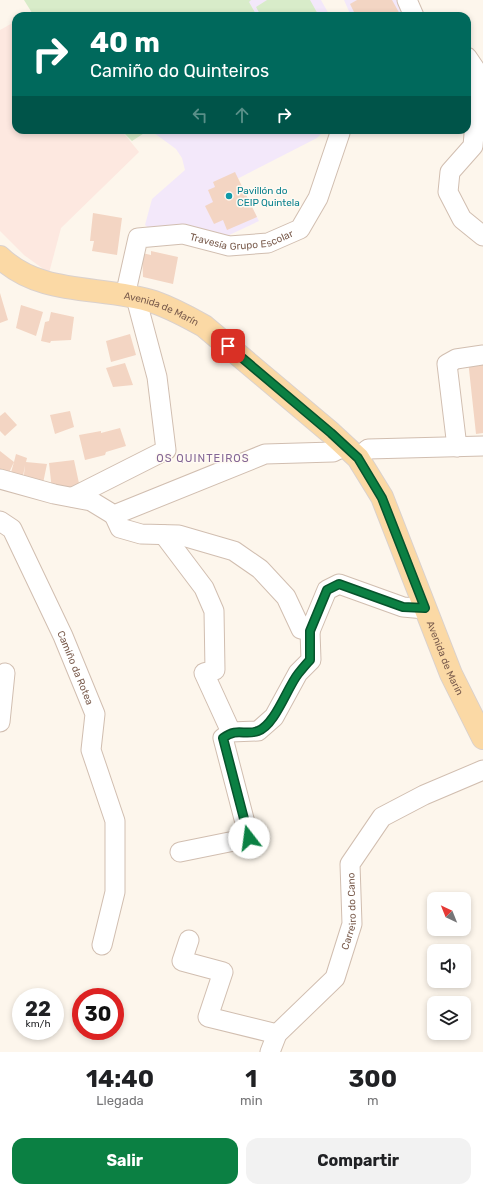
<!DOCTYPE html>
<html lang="es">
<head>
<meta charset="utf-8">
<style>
  body { margin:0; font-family:Rubik,sans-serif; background:#f2f2f2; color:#202124; height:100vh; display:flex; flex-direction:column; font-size:15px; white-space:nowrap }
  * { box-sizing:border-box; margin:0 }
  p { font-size:13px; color:#757577 }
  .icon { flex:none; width:22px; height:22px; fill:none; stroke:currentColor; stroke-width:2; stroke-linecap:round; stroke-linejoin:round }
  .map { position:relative; height:1052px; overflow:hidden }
  .side { display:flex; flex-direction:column; background:#fff; flex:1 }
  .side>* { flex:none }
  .guide { position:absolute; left:12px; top:12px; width:459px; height:122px; border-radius:12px; box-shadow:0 2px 6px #0003; background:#00695c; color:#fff; overflow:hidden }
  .needle { width:26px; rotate:317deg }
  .buttons { position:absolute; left:427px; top:892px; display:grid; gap:8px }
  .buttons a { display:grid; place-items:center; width:44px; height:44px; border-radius:8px; background:#fff; box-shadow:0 2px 6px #0003; font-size:20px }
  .speed { position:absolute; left:12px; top:988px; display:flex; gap:8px; font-size:20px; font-weight:700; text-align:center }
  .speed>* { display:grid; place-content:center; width:52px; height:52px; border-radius:50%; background:#fff; box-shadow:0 2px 6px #0003; line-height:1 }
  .speed small { font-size:10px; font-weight:400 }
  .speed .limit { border:6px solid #d22; background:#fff; color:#111 }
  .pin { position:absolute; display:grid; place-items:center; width:34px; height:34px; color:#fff; margin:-17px; border-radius:8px; box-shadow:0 2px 6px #0006 }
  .me { position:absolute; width:44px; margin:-22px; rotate:345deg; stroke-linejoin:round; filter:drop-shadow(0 0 3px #0008) }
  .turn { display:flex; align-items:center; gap:14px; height:84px; padding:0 12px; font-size:18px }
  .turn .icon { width:52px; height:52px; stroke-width:2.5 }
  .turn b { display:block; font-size:28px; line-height:34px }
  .lanes { display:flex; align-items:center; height:38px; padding:0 12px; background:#0003; justify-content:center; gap:20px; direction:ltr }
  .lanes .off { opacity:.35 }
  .eta { display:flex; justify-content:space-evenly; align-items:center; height:68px; text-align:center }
  .eta b { font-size:24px; font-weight:700; line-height:28px }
  .button { display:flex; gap:8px; margin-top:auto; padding:8px 12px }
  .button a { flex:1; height:46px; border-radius:12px; background:#0b8043; color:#fff; font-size:16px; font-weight:700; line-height:46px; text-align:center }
  .button a+a { background:#f2f2f2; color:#202124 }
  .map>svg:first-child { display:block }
  .commercial { fill:#fde8e0 }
  .education { fill:#f3e8fa }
  .green { fill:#d8ecc9 }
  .building { fill:#f3d5c3 }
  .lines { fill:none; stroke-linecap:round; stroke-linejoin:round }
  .minor-casing { stroke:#d1beb0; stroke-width:21 }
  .major-casing { stroke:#dad1cd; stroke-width:24 }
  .minor { stroke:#fff; stroke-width:19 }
  .major { stroke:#fbd9a5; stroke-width:22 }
  .route-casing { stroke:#07532c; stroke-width:10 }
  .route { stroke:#0b8043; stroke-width:7 }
  .culture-dot { fill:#0f9aa8; stroke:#fffaf3; stroke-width:1.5 }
  .labels { text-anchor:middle; stroke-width:3; stroke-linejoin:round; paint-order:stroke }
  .culture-label { font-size:10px; fill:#0d838f; stroke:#fffaf3; text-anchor:start }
  .street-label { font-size:10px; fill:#7a5c4d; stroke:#fffaf3 }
  .neighbourhood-label { font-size:11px; letter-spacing:1px; fill:#846695; stroke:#fffaf3 }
</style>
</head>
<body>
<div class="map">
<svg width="483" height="1052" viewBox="0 0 483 1052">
  <rect width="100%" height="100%" fill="#fdf6ec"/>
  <path class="commercial" d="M16 21V130H121L139 152 61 228 49 273 24 255 0 231V30Z"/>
  <path class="education" d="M251 0H321L330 16H257L248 1Z
    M344 0H407L414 16H351Z
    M150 130H325L317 138 237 179 259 221 225 237 154 233 145 225 152 199 185 170 182 158 176 149Z"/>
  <path class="green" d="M24 0H251L249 2 257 16H34Z
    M267 0H310L319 16H261L256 7Z
    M121 130H149L132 141Z"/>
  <path class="building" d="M357 0H392L401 16H356L350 4Z
    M235 172 257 217 227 230 223 220 214 224 205 206 213 202 208 190 215 187 213 182Z
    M93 213 122 218 117 255 92 251 94 241H90Z
    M151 251 178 257 173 284 143 277 142 253 151 255Z
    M0 293 8 320 0 323Z
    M21 305 43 312 36 336 16 328Z
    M51 312 74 317 71 340 51 341 50 343 41 341 45 322 49 321Z
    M130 334 136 355 111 362 106 341Z
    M483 358V433L476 434 468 360Z
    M125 363 133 385 113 387 106 368Z
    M70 411 74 427 55 434 50 415Z
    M5 412 17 425 5 436 0 431V416Z
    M120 428 126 446 106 452 105 455 85 460 79 435 101 431V433Z
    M0 451 14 462 16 454 27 458 26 462 47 464 42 488 23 484 25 465 22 482 10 476 14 462 6 479 0 476Z
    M74 460 80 488 52 490 49 463Z"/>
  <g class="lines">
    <defs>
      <g id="minor">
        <path d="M407 0 414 16"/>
        <path d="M467 57 479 75 473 146 450 172 448 192 462 219 483 236"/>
        <path id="s1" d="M125 296 138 238 183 234 229 246 268 243 300 229 318 198 340 133"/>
        <path d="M457 447 447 364 456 359 483 355"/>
        <path d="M358 458 368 449 483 446"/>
        <path d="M0 479 54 494 91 501 114 515 265 454 333 452 345 446"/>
        <path d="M73 497 166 450 157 377 136 298"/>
        <path d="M114 515 120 528 141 534 179 535 234 551 260 569 286 597 301 629 310 631 327 590 339 584 403 607 425 609"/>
        <path id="s2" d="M0 521 12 529 63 636 95 714 91 750 115 821V892L102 945"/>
        <path d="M164 535 204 588 214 611 215 670 204 673 231 732"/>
        <path d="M0 722 5 673"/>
        <path d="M180 852 249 838 223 738 231 732 258 731 274 717 298 673 311 660 310 631"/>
        <path d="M189 940 182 961 223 972 208 1017 277 1034"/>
        <path id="s3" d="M270 1052 277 1034 335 978 352 924 350 864 382 817 424 795 483 770"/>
      </g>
      <g id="major">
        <path id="s4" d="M0 257C41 297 103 285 154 302 171 308 188 317 204 326L331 433 358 458 382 497 451 674 483 738"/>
      </g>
    </defs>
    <use href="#minor" class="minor-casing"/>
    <use href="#major" class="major-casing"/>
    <use href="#minor" class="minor"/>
    <use href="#major" class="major"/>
  </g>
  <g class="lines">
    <defs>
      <path id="route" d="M228 346 331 433 358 458 382 498 425 608 403 607 339 584 327 590 310 631V660C306 664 302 669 298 674 287 688 275 725 258 731 244 736 238 727 223 738L249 838"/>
    </defs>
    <use href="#route" class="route-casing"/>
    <use href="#route" class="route"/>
  </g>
  <circle class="culture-dot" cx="229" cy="196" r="4"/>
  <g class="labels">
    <g class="culture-label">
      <text x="237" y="194">Pavillón do<tspan x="237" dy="12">CEIP Quintela</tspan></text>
    </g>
    <g class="street-label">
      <text dy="4" stroke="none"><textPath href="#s1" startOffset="165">Travesía Grupo Escolar</textPath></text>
      <text dy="4" stroke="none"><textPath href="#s4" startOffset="172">Avenida de Marín</textPath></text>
      <text dy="4" stroke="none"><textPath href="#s4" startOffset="640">Avenida de Marín</textPath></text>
      <text dy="4" stroke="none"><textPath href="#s2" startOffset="167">Camiño da Rotea</textPath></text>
      <text dy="4" stroke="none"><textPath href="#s3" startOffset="169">Carreiro do Cano</textPath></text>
    </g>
    <g class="neighbourhood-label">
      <text x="203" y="462">OS QUINTEIROS</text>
    </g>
  </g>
</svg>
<div class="buttons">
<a><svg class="needle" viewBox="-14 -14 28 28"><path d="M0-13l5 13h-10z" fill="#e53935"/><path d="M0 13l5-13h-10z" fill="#757577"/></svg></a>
<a><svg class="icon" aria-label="sound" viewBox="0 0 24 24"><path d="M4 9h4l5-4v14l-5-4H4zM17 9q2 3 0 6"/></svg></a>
<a><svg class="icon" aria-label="layers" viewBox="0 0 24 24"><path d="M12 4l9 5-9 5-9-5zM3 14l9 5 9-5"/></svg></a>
</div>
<div class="speed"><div>22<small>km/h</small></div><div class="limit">30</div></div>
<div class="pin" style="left:228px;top:346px;background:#d93025"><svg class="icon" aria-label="arrive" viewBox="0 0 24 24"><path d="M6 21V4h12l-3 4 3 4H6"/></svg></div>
<svg class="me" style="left:249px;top:838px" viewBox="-20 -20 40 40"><circle r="19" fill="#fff"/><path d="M0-13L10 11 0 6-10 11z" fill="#0b8043"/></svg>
<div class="guide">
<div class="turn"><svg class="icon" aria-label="right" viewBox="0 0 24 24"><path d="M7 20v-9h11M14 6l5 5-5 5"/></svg><div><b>40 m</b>Camiño do Quinteiros</div></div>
<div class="lanes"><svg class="icon off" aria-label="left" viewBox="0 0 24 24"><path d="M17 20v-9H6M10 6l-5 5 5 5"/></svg><svg class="icon off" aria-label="ahead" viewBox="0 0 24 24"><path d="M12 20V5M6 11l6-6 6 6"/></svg><svg class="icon" aria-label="right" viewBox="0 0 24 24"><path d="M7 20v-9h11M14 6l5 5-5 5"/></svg></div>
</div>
</div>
<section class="side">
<div class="eta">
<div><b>14:40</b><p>Llegada</p></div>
<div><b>1</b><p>min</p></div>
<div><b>300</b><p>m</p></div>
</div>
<div class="button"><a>Salir</a><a>Compartir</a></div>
</section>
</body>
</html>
